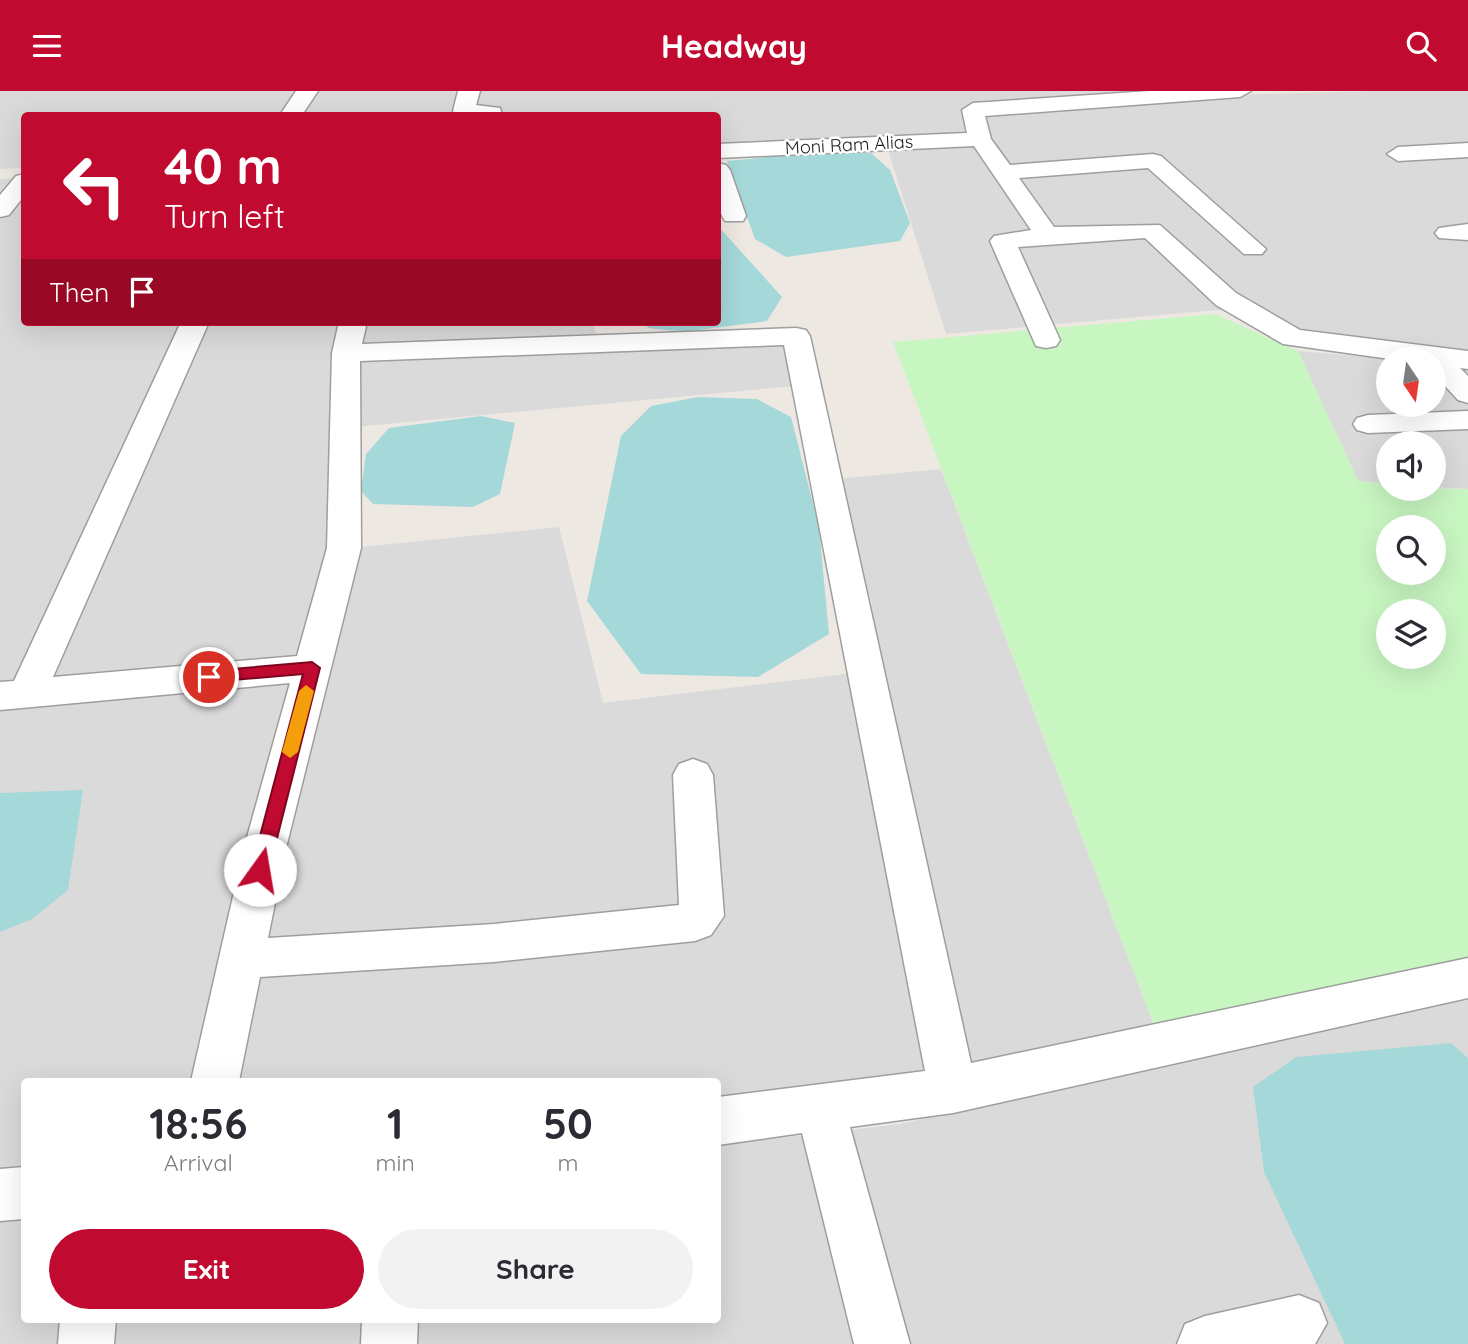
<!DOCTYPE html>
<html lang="en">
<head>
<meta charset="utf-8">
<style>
  body { margin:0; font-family:Quicksand,sans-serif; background:#f2f2f3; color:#2b2b33; height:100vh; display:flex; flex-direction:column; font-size:26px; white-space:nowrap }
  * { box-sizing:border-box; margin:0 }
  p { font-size:23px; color:#7c7c81 }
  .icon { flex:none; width:38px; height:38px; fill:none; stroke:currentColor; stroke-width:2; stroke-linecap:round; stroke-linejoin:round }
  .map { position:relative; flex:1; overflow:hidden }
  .panel { position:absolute; left:21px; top:987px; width:700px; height:245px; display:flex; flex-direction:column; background:#fff; border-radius:7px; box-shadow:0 7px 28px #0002 }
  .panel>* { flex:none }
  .top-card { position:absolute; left:21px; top:21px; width:700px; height:214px; border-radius:7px; box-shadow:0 7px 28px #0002; background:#c00a2f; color:#fff; overflow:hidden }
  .needle { width:46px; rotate:167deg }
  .fabs { position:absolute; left:1376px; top:256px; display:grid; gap:14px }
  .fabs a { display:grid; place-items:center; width:70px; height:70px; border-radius:50%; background:#fff; box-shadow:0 7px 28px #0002; font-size:35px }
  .pin { position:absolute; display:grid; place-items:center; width:60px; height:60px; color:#fff; margin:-30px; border:4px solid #fff; border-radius:50%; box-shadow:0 2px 7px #0007 }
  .me { position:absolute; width:77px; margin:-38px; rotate:13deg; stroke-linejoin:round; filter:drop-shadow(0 0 5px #0008) }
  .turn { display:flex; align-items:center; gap:24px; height:147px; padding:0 28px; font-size:32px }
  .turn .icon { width:91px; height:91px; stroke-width:2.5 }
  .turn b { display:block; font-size:49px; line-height:60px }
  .then { display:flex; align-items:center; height:66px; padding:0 28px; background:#0003; gap:14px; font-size:26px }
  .eta { display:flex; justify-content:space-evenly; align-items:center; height:119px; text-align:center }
  .eta b { font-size:42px; font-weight:700; line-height:49px }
  .action { display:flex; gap:14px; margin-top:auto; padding:14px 28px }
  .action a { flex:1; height:80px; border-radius:42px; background:#c00a2f; color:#fff; font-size:28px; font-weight:700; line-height:80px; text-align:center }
  .action a+a { background:#f2f2f3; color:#2b2b33 }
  header { display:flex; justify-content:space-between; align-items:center; height:91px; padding:0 28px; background:#c00a2f; color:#fff; font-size:32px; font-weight:700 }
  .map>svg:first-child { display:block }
  .residential { fill:#dbdada }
  .park { fill:#c8f6c1; fill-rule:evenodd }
  .water { fill:#a5d8d9 }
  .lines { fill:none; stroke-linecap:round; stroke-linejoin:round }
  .minor-casing { stroke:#9e9e9e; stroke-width:3 }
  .minor { fill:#fff; fill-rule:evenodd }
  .route { fill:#c00a2f; stroke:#7d061f; stroke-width:2 }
  .slow { fill:#f59e0b }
  .labels { text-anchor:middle; stroke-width:5; stroke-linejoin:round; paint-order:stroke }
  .far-street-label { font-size:18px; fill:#1d1d1d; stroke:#fff }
</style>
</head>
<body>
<header><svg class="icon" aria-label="menu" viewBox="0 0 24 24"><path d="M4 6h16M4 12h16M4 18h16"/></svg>Headway<svg class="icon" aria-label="search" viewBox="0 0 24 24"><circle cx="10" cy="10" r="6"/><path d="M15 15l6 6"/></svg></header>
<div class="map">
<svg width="1468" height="1253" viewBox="0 0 1468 1253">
  <rect width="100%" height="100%" fill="#eee8e3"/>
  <path class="residential" d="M0 0H1184L964 17 968 44 718 55V24H24V77L0 78Z
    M1375 0H1468V261L1302 243 1241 209 1158 135 1057 139 988 46 987 25 1226 4Z
    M977 54 1039 150 1149 146 1229 218 946 243 888 59Z
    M24 87V231H593L599 259 791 251 795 295 333 338 331 459 559 436 603 612 878 579 871 510 836 388 941 378 1155 937 924 984 718 1009V990H24V1081L0 1082V88Z
    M1298 260 1394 268H1388V313H1433V271L1468 274V398L1433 396V352H1388V393L1358 390Z
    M1468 905V1253H0V1129L24 1127V1228H718V1054L900 1033Z"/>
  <path class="park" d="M1215 223 1298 260 1358 390 1388 393V397L1468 398V873L1155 937 893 251ZM1388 436H1433V481H1388ZM1388 520H1433V565H1388Z"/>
  <path class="water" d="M809 62H871L890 79 910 132 900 150 786 166 755 148 727 70Z
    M718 135 782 206 767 230 683 241 648 237 645 231H718Z
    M698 306 757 308 791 326 819 436 829 543 758 586 641 583 587 510 621 345 651 315Z
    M481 325 515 332 500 403 473 416 373 413 361 400 366 363 389 337Z
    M83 699 68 799 32 828 0 841V702Z
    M1451 952 1468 967V1253H1345L1264 1081 1253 996 1296 966Z"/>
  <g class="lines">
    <defs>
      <path id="minor" d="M296 0H318L302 24H280Z
        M458 0H480L476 14 500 17 502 24H456L453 20Z
        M1150 0H1251L1240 6 985 25 991 48 1010 74 1153 63 1161 65 1266 158 1262 163H1244L1148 77 1019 87 1054 136 1160 134 1236 202 1300 239 1468 260V278L1460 277 1468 285V312L1458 309 1433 282V268H1390L1283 253 1216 214 1145 147 1018 156 1060 249 1056 255 1046 257 1036 255 990 150 994 145 1031 139 974 55 718 67V53L967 42 962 19 973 12Z
        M1468 52V66L1398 70 1387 63 1398 56Z
        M718 72 726 74 730 79 746 125 743 130H725C714 114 716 90 718 72Z
        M24 83V105L9 124 0 126V104L16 85Z
        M1468 133V149L1439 147 1435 142 1439 137Z
        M181 231H209L53 586 297 565 327 457 332 262 339 231H367L362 253 796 237 806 239 810 245 971 972 1468 867V907L953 1022 850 1036 910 1253H854L802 1042 718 1054V1006L925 980 784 254 360 270 361 457 286 757 268 847 494 833 679 814 673 684 679 673 693 668 707 673 713 684 724 825 711 844 695 850 494 871 260 886 239 990H191L244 757 290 592 0 619V591L14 590Z
        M1468 320V338L1368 342 1357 339 1353 333 1357 327 1368 324Z
        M24 1076V1128L0 1130V1078Z
        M1299 1204 1319 1212 1327 1232 1315 1253H1177L1185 1233 1205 1225Z
        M60 1228H116L114 1253H58Z
        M362 1228H418L417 1253H361Z"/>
    </defs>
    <use href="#minor" class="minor-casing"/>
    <use href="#minor" class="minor"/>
  </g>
  <path class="route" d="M312 571 320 577 269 779 260 786 251 779 303 583 209 591 201 586 209 580Z"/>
  <path class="slow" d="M306 594 314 600 298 661 290 667 282 661 299 600Z"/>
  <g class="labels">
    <g class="far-street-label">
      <text transform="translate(849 54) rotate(-3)" y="6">Moni Ram Alias</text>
    </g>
  </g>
</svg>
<div class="fabs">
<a><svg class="needle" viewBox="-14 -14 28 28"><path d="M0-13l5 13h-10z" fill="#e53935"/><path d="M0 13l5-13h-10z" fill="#7c7c81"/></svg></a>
<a><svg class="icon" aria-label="sound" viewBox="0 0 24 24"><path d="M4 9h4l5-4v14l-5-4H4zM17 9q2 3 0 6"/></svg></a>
<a><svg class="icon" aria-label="search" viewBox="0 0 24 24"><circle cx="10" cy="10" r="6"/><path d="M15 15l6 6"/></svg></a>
<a><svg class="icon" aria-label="layers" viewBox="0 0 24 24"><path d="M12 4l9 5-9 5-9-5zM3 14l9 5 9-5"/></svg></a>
</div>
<div class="pin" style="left:209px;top:586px;background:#d93025"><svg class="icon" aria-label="arrive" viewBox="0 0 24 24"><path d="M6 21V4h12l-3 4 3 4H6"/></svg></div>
<svg class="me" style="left:260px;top:779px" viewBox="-20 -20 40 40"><circle r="19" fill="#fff"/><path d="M0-13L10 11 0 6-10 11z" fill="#c00a2f"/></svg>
<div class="top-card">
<div class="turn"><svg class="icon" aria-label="left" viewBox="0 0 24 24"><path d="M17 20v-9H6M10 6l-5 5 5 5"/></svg><div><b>40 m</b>Turn left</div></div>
<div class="then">Then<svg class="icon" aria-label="arrive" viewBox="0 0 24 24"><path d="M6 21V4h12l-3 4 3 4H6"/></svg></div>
</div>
<section class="panel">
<div class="eta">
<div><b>18:56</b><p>Arrival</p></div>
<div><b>1</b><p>min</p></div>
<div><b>50</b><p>m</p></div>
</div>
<div class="action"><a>Exit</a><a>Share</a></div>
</section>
</div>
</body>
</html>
